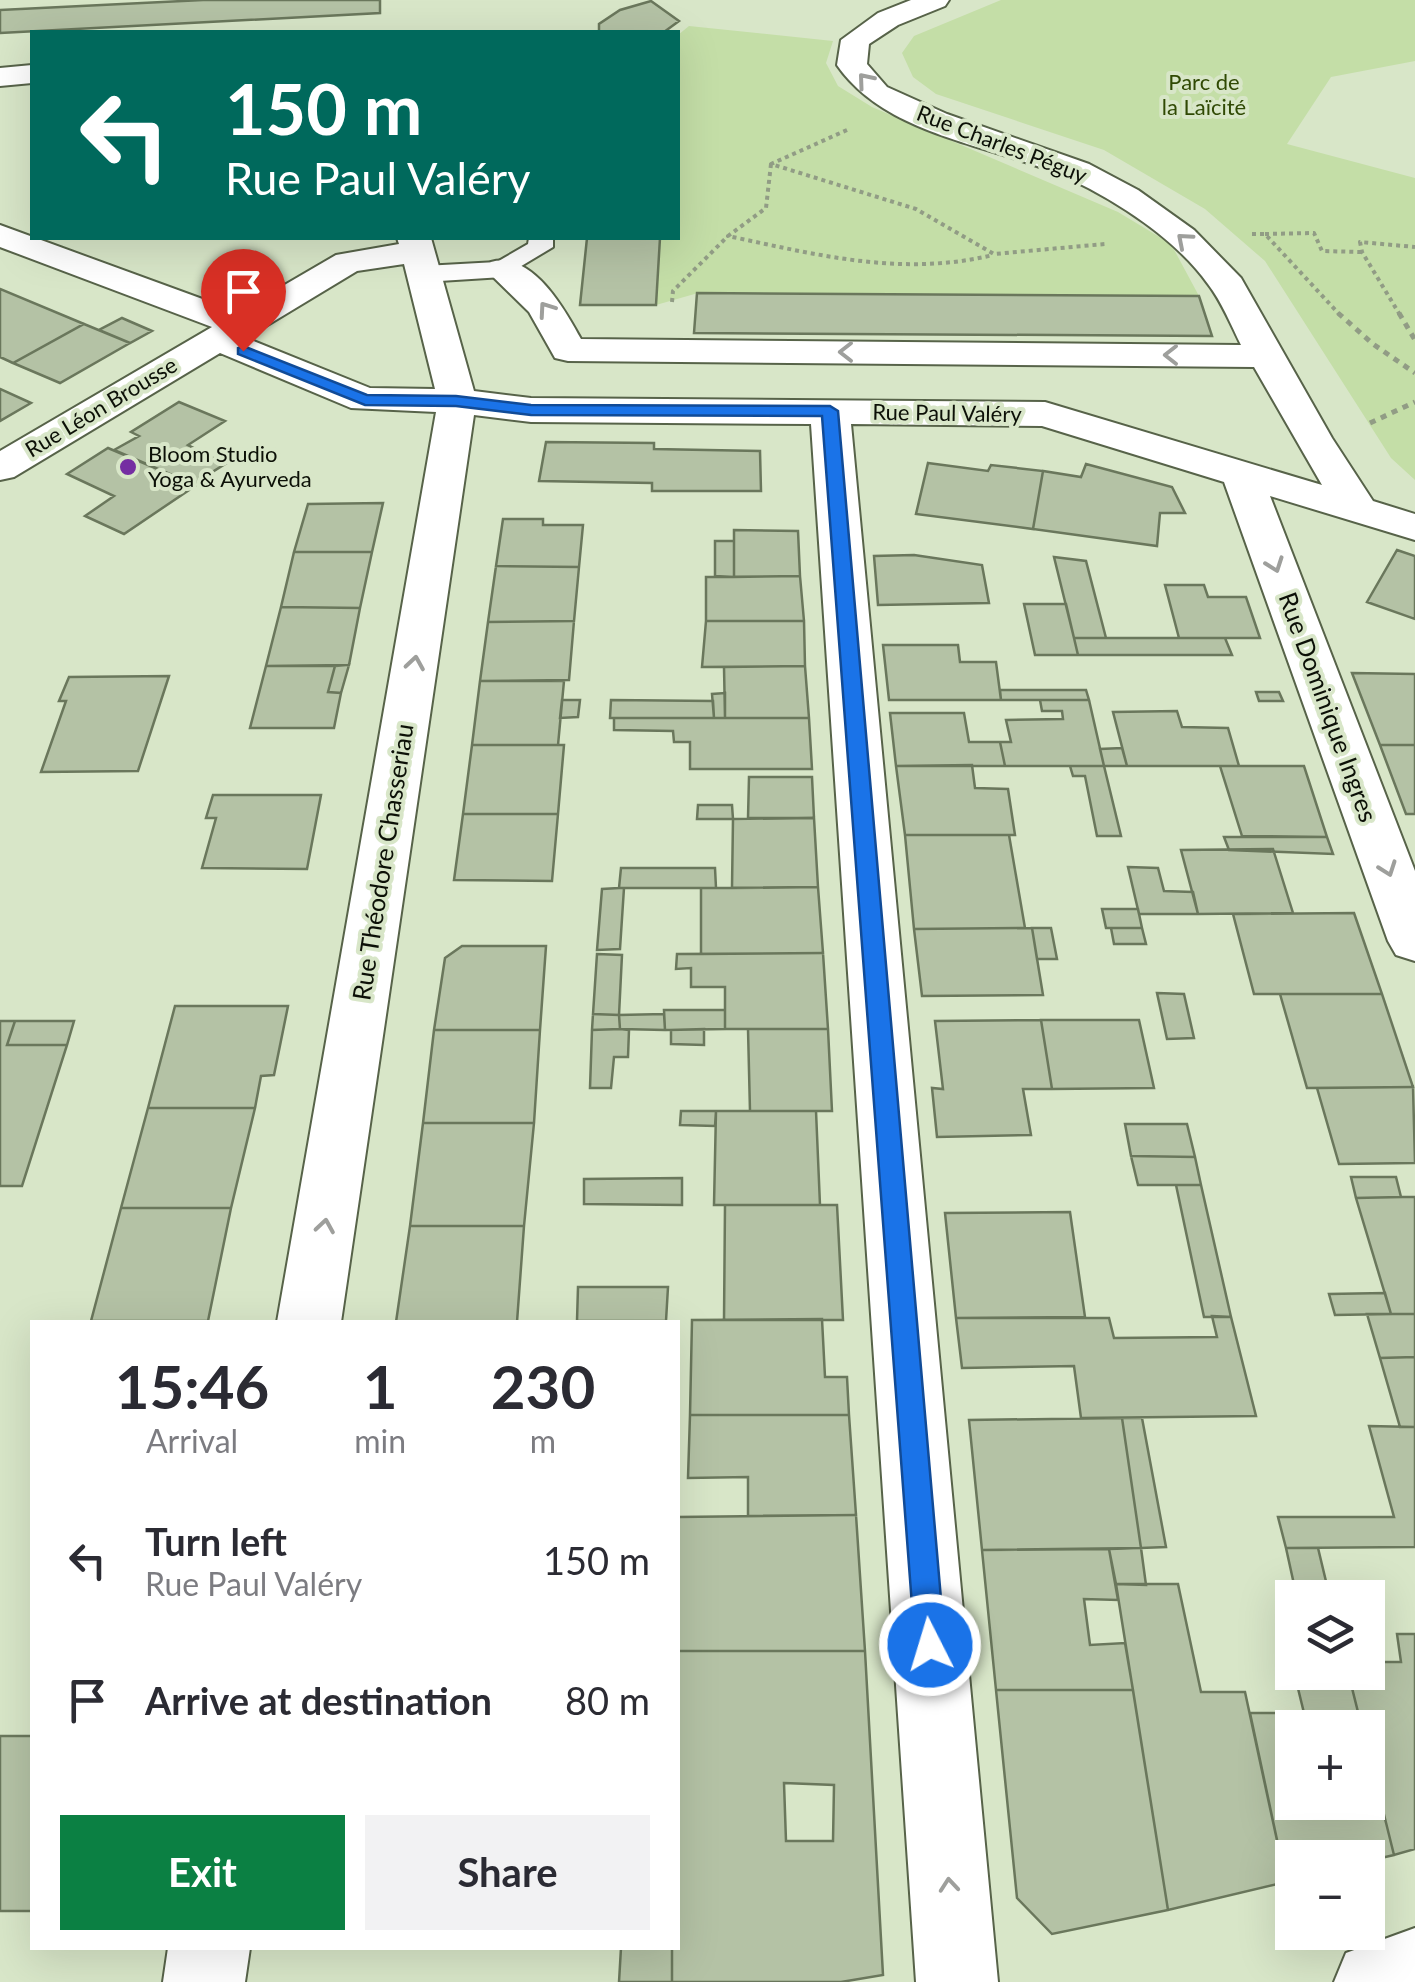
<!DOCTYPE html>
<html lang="en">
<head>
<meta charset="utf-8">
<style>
  body { margin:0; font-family:Lato,sans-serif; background:#f2f2f3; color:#2b2b33; height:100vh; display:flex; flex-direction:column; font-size:38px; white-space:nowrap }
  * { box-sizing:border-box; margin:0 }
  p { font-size:32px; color:#7c7c81 }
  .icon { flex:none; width:55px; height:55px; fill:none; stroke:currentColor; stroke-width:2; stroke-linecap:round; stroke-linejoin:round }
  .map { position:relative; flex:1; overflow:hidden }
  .panel { position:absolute; left:30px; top:1320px; width:650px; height:630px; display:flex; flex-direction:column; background:#fff; border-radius:0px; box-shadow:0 10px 40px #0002 }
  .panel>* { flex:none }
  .top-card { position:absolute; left:30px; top:30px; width:650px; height:210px; border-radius:0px; box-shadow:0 10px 40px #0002; background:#00695c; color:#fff; overflow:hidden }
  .controls { position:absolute; left:1275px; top:1580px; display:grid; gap:20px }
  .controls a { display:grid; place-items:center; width:110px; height:110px; border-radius:0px; background:#fff; box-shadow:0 10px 40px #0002; font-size:50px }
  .pin { position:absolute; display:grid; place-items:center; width:85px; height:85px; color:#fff; margin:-102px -42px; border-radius:50% 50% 50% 0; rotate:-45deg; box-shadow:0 0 10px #0007 }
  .pin .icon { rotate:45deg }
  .me { position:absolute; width:110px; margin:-55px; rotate:355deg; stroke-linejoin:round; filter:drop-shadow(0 0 8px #0008) }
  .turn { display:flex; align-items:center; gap:35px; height:210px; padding:0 30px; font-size:45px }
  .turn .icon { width:130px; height:130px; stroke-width:2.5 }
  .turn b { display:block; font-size:70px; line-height:85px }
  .eta { display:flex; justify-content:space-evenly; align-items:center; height:170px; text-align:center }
  .eta b { font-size:60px; font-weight:700; line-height:70px }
  .cta { display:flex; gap:20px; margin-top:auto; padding:20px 30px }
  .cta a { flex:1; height:115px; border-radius:0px; background:#0b8043; color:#fff; font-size:40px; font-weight:700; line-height:115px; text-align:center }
  .cta a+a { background:#f2f2f3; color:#2b2b33 }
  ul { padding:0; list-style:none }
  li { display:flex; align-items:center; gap:30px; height:140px; padding:0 30px }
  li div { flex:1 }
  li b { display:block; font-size:38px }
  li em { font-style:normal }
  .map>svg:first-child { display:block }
  .green { fill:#c4dea7 }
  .building { fill:#b4c2a5; stroke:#6a775c; stroke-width:2.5; fill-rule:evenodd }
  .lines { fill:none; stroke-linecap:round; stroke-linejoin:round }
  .service-casing { stroke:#576349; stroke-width:4 }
  .minor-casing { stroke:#576349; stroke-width:4 }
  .tertiary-casing { stroke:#576349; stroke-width:4 }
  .path-far1 { stroke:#919c85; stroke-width:4; stroke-dasharray:4 4; stroke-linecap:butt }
  .path { stroke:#919c85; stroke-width:5; stroke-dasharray:6 6; stroke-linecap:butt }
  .service { fill:#fff; fill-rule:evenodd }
  .minor { fill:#fff; fill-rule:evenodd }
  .tertiary { fill:#fff; fill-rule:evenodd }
  .oneway { stroke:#9e9f9c }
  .route { fill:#1a73e8; stroke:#114b97; stroke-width:2.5 }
  .poi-dot { fill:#752ea2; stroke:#d8e6c8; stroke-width:4 }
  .labels { text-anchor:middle; stroke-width:8; stroke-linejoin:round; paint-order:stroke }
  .far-park-label { font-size:22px; fill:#304904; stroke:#d8e6c8 }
  .far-street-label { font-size:22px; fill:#0c1007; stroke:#d8e6c8 }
  .far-poi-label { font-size:22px; fill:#0c1007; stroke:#d8e6c8; text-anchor:start }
  .street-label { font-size:25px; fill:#0c1007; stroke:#d8e6c8 }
</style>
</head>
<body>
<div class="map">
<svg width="1415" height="1982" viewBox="0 0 1415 1982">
  <rect width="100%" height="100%" fill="#d8e6c8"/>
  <path class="green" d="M1001 0H1415V61L1331 77 1287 144 1415 178V480L1391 458 1265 261 1205 209 1104 150 936 94 913 77 902 53 914 36Z
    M689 26 833 41 826 63 838 86 872 107 1118 212 1171 244 1199 296 698 293 656 305 660 238H678V35Z"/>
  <path class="building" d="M203 0H380V13L0 33V10Z
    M651 1 679 21 664 32H599V24L620 10Z
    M587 238H660L656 305H580Z
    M0 289 84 324 13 363 0 357Z
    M697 293 1199 296 1212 336 694 333Z
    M122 318 152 331 130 343 99 330Z
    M84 324 130 343 60 383 13 363Z
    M0 389 31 403 0 421Z
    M179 402 225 421 188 445 225 464 193 484 114 450 139 436 131 432Z
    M546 442 654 443V449L760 451 761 491H652V483L539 481Z
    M108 448 193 484 195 486 124 534 85 516 114 496 67 474Z
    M928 463 988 471 991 465 1043 471 1033 529 916 514Z
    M1086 464 1172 487 1185 513H1160L1157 546 1033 529 1043 471 1081 477Z
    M383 503 372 552H294L308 504Z
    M503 519H543V525H583L579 567 496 566Z
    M734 530 798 531 800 576 734 577Z
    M715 541H734V577L715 576Z
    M1397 550 1415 556V619L1367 602Z
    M294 552H372L360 608 281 607Z
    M914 555 982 565 989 603 878 605 874 556Z
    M1054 557 1086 561 1106 638H1074Z
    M496 566 579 567 574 621 488 622Z
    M800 576 804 621H706V577Z
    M1165 585H1204L1208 597H1246L1260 638H1179Z
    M1024 604H1066L1078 655H1035Z
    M281 607 360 608 349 665 266 666Z
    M574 621 569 680 480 681 488 622Z
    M706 621H804L805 666 702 667Z
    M1074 638H1225L1232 655H1078Z
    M883 645H958L960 662H996L1001 700H889Z
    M349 665 341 693 328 692 335 666Z
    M266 666H335L328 692 341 693 334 728H250Z
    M805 666 809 718H725L724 667Z
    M1352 673 1415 674V745H1380Z
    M169 676 138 771 41 772 66 701H59L69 677Z
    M480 681H564L558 745H472Z
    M1000 690H1086L1089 700H1001Z
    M1256 692H1279L1283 701H1259Z
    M725 693V718H714L712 694Z
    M562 700H580L578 717 560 718Z
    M611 700 713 701 714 718H610Z
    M1040 700H1089L1104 766H1005L1000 742H1011L1006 720 1063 719 1062 711H1042Z
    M1177 711 1182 727 1228 728 1239 766H1127L1113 712Z
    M890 713H964L969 742H1000L1005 766H896Z
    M614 718H809L812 769H690V742H674L673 731 614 730Z
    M472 745H564L558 814H463Z
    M1380 745H1415V814H1406Z
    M1122 748 1127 766H1104L1100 749Z
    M972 765 975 788 1008 789 1015 835H905L896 766Z
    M1070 766H1104L1121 836H1097L1085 776H1073Z
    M1220 766H1304L1327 837 1242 836Z
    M749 777H812L814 818H748Z
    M213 795H321L307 869 202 868 216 818H206Z
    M698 805H732L733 819H697Z
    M463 814H558L552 881 454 880Z
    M814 818 818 887 732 888 733 819Z
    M905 835H1009L1025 928 914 929Z
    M1224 837H1327L1333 854 1229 850Z
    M1273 849 1293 913 1198 914 1181 850Z
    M1128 867 1158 868 1164 891 1193 892 1198 914H1139Z
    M621 868H715L716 888H619Z
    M818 887 823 953 701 954V888Z
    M619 888H624L620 949 597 950 602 889Z
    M1102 909H1138L1142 928H1106Z
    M1354 913 1382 994H1254L1233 914Z
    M1032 928H1051L1057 959H1037Z
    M1032 928 1043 995 922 996 914 929Z
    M1111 928H1142L1146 944H1114Z
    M462 946H546L540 1030H434L445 958Z
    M823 953 828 1029H725V987H691V968L676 969 677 954Z
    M597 954 622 955 619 1015 593 1014Z
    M1157 993 1184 994 1194 1038 1167 1039Z
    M1280 994H1382L1413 1087 1307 1088Z
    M175 1006H288L274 1075 261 1076 255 1108H148Z
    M664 1010H725V1029L665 1030Z
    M593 1014 619 1015 620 1029 592 1030Z
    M664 1014 665 1030 620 1029 619 1015Z
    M1041 1020H1139L1154 1088 1052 1089Z
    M1041 1020 1052 1089H1023L1031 1135 937 1137 932 1088 943 1089 935 1021Z
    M0 1021H15L7 1045H67L22 1186H0Z
    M15 1021H74L67 1045H7Z
    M620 1029 629 1030 628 1057H614L611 1088H590L592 1030Z
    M704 1029V1045L671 1044V1030Z
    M748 1029H828L832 1111H750Z
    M434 1030H540L534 1123H423Z
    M1413 1087 1415 1163 1339 1164 1317 1088Z
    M148 1108H255L231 1208H121Z
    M681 1111H716L715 1126 680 1125Z
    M716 1111H816L820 1205H714Z
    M423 1123H534L524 1226H410Z
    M1125 1124H1187L1195 1157 1131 1156Z
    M1131 1156 1195 1157 1201 1185H1138Z
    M1351 1177H1396L1401 1197 1356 1198Z
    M682 1178V1205L584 1204V1179Z
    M1176 1185H1201L1231 1317H1204Z
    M1401 1197H1415V1314H1391L1356 1198Z
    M725 1205H837L843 1320H724Z
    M121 1208H231L208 1321H91Z
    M1070 1212 1085 1317 956 1318 945 1213Z
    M410 1226H524L517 1322H396Z
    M578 1287H668L666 1321H577Z
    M1385 1293 1391 1314 1335 1315 1329 1294Z
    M1367 1314H1415V1357L1380 1358Z
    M1212 1316 1231 1317 1256 1416 1081 1418 1074 1366 962 1368 956 1318H1109L1114 1338 1217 1337Z
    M822 1319 825 1377H847L849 1415H690L692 1320Z
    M1415 1357V1427H1400L1380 1358Z
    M690 1415H849L856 1515 748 1516V1477L688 1478Z
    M1122 1418H1142L1166 1547 1141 1548Z
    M1122 1418 1141 1548 982 1550 969 1420Z
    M1369 1426 1415 1427V1547L1286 1548 1278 1517H1394Z
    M856 1515 865 1651H678V1517Z
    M1141 1548 1146 1585 1116 1584 1109 1549Z
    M1286 1548H1318L1330 1598H1297Z
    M1109 1549 1118 1600 1084 1599 1090 1645 1125 1643 1133 1690H996L982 1550Z
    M1116 1584H1178L1201 1692H1245L1286 1882 1168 1910Z
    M1397 1634H1415V1849L1394 1855 1368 1750V1728H1362L1348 1672H1368V1662H1401Z
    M678 1651H865L883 1975 841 1982H672V1948H678ZM784 1783 834 1785 833 1841H786Z
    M1294 1672H1348L1362 1728H1292V1802H1368V1750L1394 1855 1368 1861V1858H1292V1880L1286 1882 1250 1713H1304Z
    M996 1690H1133L1168 1910 1052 1934 1017 1898Z
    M0 1736H32V1911H0Z
    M621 1948H672V1982H619Z"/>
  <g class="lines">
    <defs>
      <path id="service" d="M529 238H553V247L503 277 424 282 411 274 424 266 497 262 528 244Z"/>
      <path id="minor" d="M911 0H949L945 6 898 25 869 44 867 64 887 87 947 114 1089 164 1138 190 1194 230 1241 278 1332 438 1373 501 1415 514V540L1270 496 1415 871V961L1396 955 1388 941 1224 482 1042 426 851 424 998 1982H916L811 424 531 422 474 415 341 1322H277L436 412 351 408 220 353 14 477 0 480V451L212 327 0 247V225L238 312 336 255 399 244 397 238H431L474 391 531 398 1045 402 1322 485 1254 367 568 361 555 358 529 312 485 269 491 262C532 251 564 308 581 339L1241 345C1231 325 1222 302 1208 284 1176 239 1117 201 1068 178 992 144 887 137 837 65L841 40 878 13ZM404 264 435 389 370 388 246 338 357 271Z
        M32 65V83L0 86V68Z
        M168 1948H250L245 1982H163Z"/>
      <path id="tertiary" d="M1415 1928V1982H1334L1346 1953Z"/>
    </defs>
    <use href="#service" class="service-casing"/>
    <use href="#minor" class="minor-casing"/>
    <use href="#tertiary" class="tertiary-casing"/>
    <path class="path-far1" d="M847 130 771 164 916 209 994 254 1105 244
      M771 164 766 208 728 236C818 255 902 277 993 255
      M1252 234H1265L1340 315
      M1265 234 1314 233 1322 251 1362 252
      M672 302 673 291 728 236
      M1400 315 1362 252 1360 242 1415 247"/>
    <path class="path" d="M1338 313 1373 344 1415 373
      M1399 313 1415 340
      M1370 423 1415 402"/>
    <use href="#service" class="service"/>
    <use href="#minor" class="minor"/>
    <use href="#tertiary" class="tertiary"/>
  </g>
  <defs><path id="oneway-chevron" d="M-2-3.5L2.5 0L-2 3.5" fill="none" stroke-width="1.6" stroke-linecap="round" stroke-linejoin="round" transform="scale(2.5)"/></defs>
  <g class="oneway">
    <use href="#oneway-chevron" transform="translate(865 80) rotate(-130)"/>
    <use href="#oneway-chevron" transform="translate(1184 240) rotate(-139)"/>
    <use href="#oneway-chevron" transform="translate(546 309) rotate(-125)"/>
    <use href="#oneway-chevron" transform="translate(846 352) rotate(-180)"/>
    <use href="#oneway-chevron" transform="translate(1171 355) rotate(-180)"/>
    <use href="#oneway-chevron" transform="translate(1275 565) rotate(70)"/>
    <use href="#oneway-chevron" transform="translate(415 663) rotate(-81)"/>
    <use href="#oneway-chevron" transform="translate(1388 869) rotate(70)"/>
    <use href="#oneway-chevron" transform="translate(325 1226) rotate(-81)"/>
    <use href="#oneway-chevron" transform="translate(949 1885) rotate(-95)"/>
  </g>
  <path class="route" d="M243 346 367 395 456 396 531 405 830 406 838 411 945 1645 940 1656 930 1660 919 1656 915 1645 822 416 531 415 456 406 365 405 238 354V348Z"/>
  <circle class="poi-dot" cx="128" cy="467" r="10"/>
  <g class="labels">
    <g class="far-park-label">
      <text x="1204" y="90">Parc de<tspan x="1204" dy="25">la Laïcité</tspan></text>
    </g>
    <g class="far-street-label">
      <text transform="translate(1002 144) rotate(21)" y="8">Rue Charles Péguy</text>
      <text transform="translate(101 407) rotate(-31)" y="8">Rue Léon Brousse</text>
      <text transform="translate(947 413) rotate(1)" y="8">Rue Paul Valéry</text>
    </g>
    <g class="far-poi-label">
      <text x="148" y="462">Bloom Studio<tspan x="148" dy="25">Yoga &amp; Ayurveda</tspan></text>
    </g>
    <g class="street-label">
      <text transform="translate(1328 707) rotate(70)" y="9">Rue Dominique Ingres</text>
      <text transform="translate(383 862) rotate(-81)" y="9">Rue Théodore Chasseriau</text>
    </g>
  </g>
</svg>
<div class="controls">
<a><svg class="icon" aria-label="layers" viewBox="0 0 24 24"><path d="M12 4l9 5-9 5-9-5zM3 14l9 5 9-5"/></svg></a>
<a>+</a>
<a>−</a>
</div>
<div class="pin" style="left:243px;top:351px;background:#d93025"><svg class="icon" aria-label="arrive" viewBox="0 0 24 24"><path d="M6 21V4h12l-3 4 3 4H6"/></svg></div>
<svg class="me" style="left:930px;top:1645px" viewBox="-20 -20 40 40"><circle r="17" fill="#1a73e8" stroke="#fff" stroke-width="3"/><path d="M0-11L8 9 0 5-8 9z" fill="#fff"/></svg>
<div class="top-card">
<div class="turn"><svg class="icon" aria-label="left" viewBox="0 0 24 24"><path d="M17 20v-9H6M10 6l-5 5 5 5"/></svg><div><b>150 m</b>Rue Paul Valéry</div></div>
</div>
<section class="panel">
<div class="eta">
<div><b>15:46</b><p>Arrival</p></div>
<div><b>1</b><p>min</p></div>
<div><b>230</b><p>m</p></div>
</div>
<ul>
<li><svg class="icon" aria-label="left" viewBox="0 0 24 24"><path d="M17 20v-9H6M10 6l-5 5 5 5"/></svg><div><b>Turn left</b><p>Rue Paul Valéry</p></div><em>150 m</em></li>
<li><svg class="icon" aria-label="arrive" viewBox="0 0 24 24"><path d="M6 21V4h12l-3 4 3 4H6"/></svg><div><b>Arrive at destination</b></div><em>80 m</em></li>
</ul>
<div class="cta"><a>Exit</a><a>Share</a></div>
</section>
</div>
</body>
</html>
